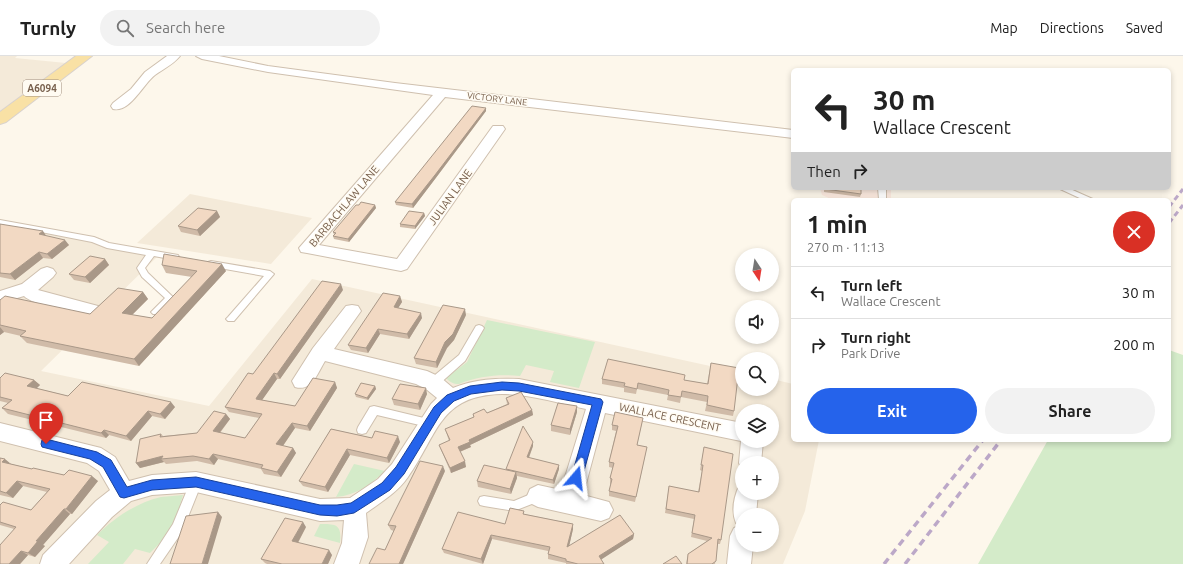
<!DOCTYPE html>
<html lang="en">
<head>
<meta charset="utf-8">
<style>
  body { margin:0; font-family:Ubuntu,sans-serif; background:#f2f2f2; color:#222; height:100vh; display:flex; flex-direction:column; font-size:15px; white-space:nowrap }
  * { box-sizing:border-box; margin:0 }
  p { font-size:13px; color:#767676 }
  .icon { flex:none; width:22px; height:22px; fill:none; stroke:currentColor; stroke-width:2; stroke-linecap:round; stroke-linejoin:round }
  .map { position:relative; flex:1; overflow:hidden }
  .details { position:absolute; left:791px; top:142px; width:380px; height:244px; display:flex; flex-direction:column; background:#fff; border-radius:6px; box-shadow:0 2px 6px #0003 }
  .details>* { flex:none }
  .hud { position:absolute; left:791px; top:12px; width:380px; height:122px; border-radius:6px; box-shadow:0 2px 6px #0003; background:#fff; color:#222; overflow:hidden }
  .needle { width:26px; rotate:168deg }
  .controls { position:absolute; left:735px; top:192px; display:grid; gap:8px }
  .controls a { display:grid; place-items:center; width:44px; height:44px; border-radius:50%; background:#fff; box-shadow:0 2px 6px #0003; font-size:20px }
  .pin { position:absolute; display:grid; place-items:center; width:34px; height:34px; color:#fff; margin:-41px -17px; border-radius:50% 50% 50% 0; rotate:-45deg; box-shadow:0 0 4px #0007 }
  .pin .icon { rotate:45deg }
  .me { position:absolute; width:44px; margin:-22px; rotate:17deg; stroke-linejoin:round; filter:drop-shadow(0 0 3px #0008) }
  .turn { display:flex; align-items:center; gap:14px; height:84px; padding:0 16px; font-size:18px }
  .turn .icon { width:52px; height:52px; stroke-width:2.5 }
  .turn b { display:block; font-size:28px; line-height:34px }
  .then { display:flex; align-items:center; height:38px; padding:0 16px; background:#0003; gap:8px; font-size:15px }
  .round { display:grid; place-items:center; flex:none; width:42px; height:42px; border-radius:21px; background:#f2f2f2 }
  .head { display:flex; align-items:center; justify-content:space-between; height:68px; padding:0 16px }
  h1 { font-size:24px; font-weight:700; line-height:30px }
  .action { display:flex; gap:8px; margin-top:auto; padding:8px 16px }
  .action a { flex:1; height:46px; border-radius:24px; background:#2563eb; color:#fff; font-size:16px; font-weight:700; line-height:46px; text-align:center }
  .action a+a { background:#f2f2f2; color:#222 }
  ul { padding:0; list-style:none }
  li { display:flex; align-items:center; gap:12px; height:52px; padding:0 16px; border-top:1px solid #e0e0e0 }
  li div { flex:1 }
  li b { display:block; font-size:15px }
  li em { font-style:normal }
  header { display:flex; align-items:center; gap:24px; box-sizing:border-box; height:56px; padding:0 20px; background:#fff; border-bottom:1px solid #e0e0e0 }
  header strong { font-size:19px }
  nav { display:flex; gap:22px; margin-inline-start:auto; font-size:14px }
  .search { width:280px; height:36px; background:#f2f2f2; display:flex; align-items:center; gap:10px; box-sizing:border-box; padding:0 14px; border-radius:22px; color:#767676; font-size:15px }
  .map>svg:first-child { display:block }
  .residential { fill:#f4ead9; fill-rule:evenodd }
  .commercial { fill:#fceadf }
  .green { fill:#d4ebc9 }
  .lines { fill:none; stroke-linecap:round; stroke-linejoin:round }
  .service-casing { stroke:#cfc0af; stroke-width:2 }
  .minor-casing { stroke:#cfc0af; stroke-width:2 }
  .primary-casing { stroke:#d9d2cd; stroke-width:2 }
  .service { fill:#fff; fill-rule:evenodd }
  .minor { fill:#fff; fill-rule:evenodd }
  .primary { fill:#f9e1a5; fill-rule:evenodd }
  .rail-far1 { stroke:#bca8c8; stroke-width:3; stroke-dasharray:5.5 3.5; stroke-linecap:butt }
  .rail { stroke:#bca8c8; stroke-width:3.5; stroke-dasharray:7 5; stroke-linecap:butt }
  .wall { fill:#d0bba8 }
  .shaded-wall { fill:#a99888 }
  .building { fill:#f2d9c3; stroke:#a99888 }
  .route { fill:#2563eb; stroke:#184099 }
  .labels { text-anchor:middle; stroke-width:3; stroke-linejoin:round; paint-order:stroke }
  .far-street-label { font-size:9px; fill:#78604d; stroke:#fffbf2 }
  .shield { fill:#fffbf2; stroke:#a08e7e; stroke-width:1 }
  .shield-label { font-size:10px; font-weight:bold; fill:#78604d }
  .street-label { font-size:11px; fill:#78604d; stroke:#fffbf2 }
</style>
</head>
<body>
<header>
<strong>Turnly</strong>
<div class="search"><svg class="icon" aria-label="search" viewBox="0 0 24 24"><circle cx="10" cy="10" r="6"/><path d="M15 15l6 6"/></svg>Search here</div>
<nav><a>Map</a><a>Directions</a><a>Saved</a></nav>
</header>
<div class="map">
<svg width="1183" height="508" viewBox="0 0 1183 508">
  <rect width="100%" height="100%" fill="#fdf7eb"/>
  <path class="residential" d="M0 0H17L15 2 66 7 0 55Z
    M190 138 312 162 271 208 137 187Z
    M0 166 158 200 41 315 209 350 312 223 742 317V333H772V323L793 328V384H819L805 455 783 508H0ZM742 355H772V385H742ZM742 407H772V437H742ZM742 459H772V489H742Z"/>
  <path class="commercial" d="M820 132H891V144H833L822 139Z"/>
  <path class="green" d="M487 264 595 286 579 332 550 326 554 315 526 309 520 320C499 318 479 320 459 328 453 328 450 326 446 322L467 306Z
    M1169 294 1183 299V508H978L1048 384H1169Z
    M354 408 385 415C370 429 357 439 336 441Z
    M183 439 173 474 150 497 135 493 123 508H88L109 486 97 479C114 462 136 447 161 441 168 440 176 440 183 439Z
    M320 468C336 468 342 468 340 487L314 480Z"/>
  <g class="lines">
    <defs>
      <path id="service" d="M878 132H886V144L879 143Z
        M1058 132H1068L1095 144H1084Z
        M0 164 94 181 109 187 178 199 179 201 178 203 175 204 154 200 145 212 148 217 174 242 159 258H153L151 256 165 242 142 221 137 212 146 199 107 192 92 186 0 168Z
        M211 205 270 215 274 218 234 265H228L226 263 228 261 264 220 208 210 207 208 208 206Z
        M479 269 482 270 484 272 465 305 437 330 433 331 429 330 428 327 429 324 459 299 476 270Z
        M374 350 428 363 432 364 433 367 432 370 428 371 377 359 366 377 362 378 358 377 357 374 358 371 370 351Z
        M196 421 200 422 202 426 182 476 160 508H147L173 468 192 422Z
        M538 435 542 436 544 440 542 444 514 455 484 450 480 449 478 445 480 441 484 440 514 445Z"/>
      <path id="minor" d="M167 0H180C174 8 163 13 155 19 143 28 130 57 113 53L111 50 113 47 131 33 145 16Z
        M196 0H219L268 10 395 27 793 74V82L445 41 319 189 397 203 493 70H503L505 73 407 213 401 215 307 197 301 196 299 192 433 39 268 16 202 3Z
        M47 211 53 213 56 217 53 221 38 234 98 250 101 255 98 260 92 261C79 258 30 248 24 240L0 247V235L22 228 41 213Z
        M352 249 358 250 361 255 334 293 427 315 440 321 453 332C475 323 496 322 519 323L742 367V385H763L761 407H742V413L739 407 741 385 605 357 583 439 609 446 613 454 609 462 601 465 538 451 530 447 527 440 530 433 538 429 561 434 586 353C559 347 529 338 502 338 439 339 438 379 408 421 397 437 381 446 366 457L368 481 359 508H334L342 487 344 464 320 465 196 436 152 439 131 445 112 461 69 508H40L43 499 96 445 110 434 99 415 87 407 0 385V367L101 392 115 401 129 425 152 419 196 416 320 443 350 442 378 423 392 408 431 348 437 342 426 333 416 328 325 305C317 318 312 336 295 331L292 325 313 292 346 250Z
        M742 428V437H758L756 459H742V489H753L751 508H727L730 480 734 472 741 469 736 467C731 455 734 441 739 430Z"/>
      <path id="primary" d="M76 0H92L6 66 0 68V56Z"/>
    </defs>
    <use href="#service" class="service-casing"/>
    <use href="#minor" class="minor-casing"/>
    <use href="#primary" class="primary-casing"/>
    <use href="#service" class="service"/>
    <use href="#minor" class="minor"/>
    <use href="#primary" class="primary"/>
    <path class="rail-far1" d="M1169 151 1183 133
      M1169 167 1183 149"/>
    <path class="rail" d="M884 508 983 384
      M905 508 1001 384"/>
  </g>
  <path class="wall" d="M486 52V55L435 123 413 152 396 149 395 146Z
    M824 132H861V138L860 141 824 136Z
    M359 149H375L376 152 349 186 334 183 333 180 334 179 333 176Z
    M217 155 220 161 200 180 181 176 178 170Z
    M424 157 425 160 415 173 400 171V168Z
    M0 168 46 180 69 189 52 203 43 202 15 224 0 221Z
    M105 203 109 209 90 227 74 224 69 218Z
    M162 209 226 215 139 310 27 287 20 280H21L4 276 0 279V244L90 258 143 236 148 243 132 259 152 262 192 221 166 217Z
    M343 234 280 323H277L262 344 295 350 335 326 337 332 310 375 295 372 283 390 293 392 296 397 281 421 264 418 261 413 218 403 214 409 197 405 166 408 164 406 140 412 136 407 161 378 163 380 197 377 226 358 230 363 220 377 245 382 259 362 229 356 225 351 253 318Z
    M400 240 402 246 398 252 422 262 409 283 380 278 368 297 351 294 348 289Z
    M466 259 454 284 447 292 437 312 416 308 414 302Z
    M711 307 734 355 733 360 705 355 707 346 681 341 680 347 667 344 668 339 637 333 636 338 624 336V332L602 328V323L684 324 707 328Z
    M0 322 34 324 40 329 36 332 68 340 175 351 165 363 152 360 131 385 109 379 106 382 8 358 2 352 8 347 0 345Z
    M375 330 376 333 368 344 356 341 355 338Z
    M427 338 420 354 394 349 392 343Z
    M506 342 532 354 533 359 470 389 471 391 460 396 466 411 451 417 441 394 439 389 449 385 445 373 474 361 473 358 487 357 507 348Z
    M577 350V356L570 379 551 375V369Z
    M643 362 642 367 637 389 647 391 635 446 609 440V435L611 428H610V422L613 412 609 411V406L616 375 612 374V369Z
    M331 373 372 382 400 386 389 407 350 399 328 436 303 430 299 425Z
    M533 386V390L529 402 559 413 554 428 517 420V422L511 438 478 431 477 425 506 414V413Z
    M704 391 721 484 720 488H718L715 508H686L688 498 707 485 691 481 694 463 665 457 669 430 698 436 702 415 700 414Z
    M0 402 11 408 32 413 98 425 72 458H70L43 489 45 490 35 501 28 499 20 508H0L14 473 0 469V449L31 454 47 436 23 430 13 442 0 439Z
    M445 415 403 508H369L385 494 394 475 391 474 388 469Z
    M524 455V458L573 468V473L569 490 634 478 633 483 601 503 604 508H566V507L548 503V495L492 483 483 508 444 497 442 493 505 468Z
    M306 471 298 487 332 499 328 508H267L265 507 261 503Z"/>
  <path class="shaded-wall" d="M486 52V55L435 123 413 152 412 148Z
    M375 149 376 152 349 186 348 183Z
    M217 155 220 161 200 180 197 174Z
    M424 157 425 160 415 173V170Z
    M43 175 47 181 39 178Z
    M65 184 69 189 52 203 47 198Z
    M39 196 43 202 15 224 10 218Z
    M105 203 109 209 90 227 85 221Z
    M222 208 226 215 139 310 134 303Z
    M341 228 343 234 280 323 277 318Z
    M143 236 148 243 127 264 122 257Z
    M400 240 402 246 395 257 394 251Z
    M465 253 466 259 454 284 447 292 437 312 436 306 445 286Z
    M421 257 422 262 409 283 407 278Z
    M0 271 4 276 0 279Z
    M378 273 380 278 368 297 366 292Z
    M274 317 277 323 260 347 256 343 257 341Z
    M34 324 40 329 33 336 27 330Z
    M335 326 337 332 310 375 307 370Z
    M375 330 376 333 368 344 367 342Z
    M426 332 427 338 420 354 418 348Z
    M171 346 175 351 165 363 160 358Z
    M577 350V356L570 379V373Z
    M532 354 533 359 470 389 471 391 459 396 458 391 469 384Z
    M148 355 152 360 131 385 126 380Z
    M226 358 230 363 217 380 213 375Z
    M292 367 295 372 280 394 276 388Z
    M104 374 109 379 106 382 101 377Z
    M398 380 400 386 389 407 387 402Z
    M533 386V390L527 406V401Z
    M293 392 296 397 281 421 277 416Z
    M347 393 350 399 328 436 325 431Z
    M213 398 218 403 214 409 209 403Z
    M163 400 161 403 164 406 140 412 136 407Z
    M5 403 11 408 2 406Z
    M465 405 466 411 451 417 450 412Z
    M559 409V413L554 428 553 424Z
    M443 410 445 415 403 508H399Z
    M516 416 517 422 511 438 510 433Z
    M92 420 98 425 72 458 66 453Z
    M17 425 23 430 13 442 6 437Z
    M64 453 70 458 43 489 45 490 35 501 28 497 36 485Z
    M218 456 222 461 208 508H202Z
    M303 466 306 471 296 490 292 485Z
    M573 468V473L568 495 567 491Z
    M634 478 633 483 599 505V500Z
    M491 479 492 483 483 508 481 503Z
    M329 494 332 499 328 508H322Z
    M21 495 28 499 20 508H9Z"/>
  <path class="building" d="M472 50 486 52 435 119 412 148 395 146Z
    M825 132H861V138L825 133Z
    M361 146 375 149 348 183 333 180 336 177 333 176 356 149H359Z
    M198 152 217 155 197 174 178 170Z
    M409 155 424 157 415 170 400 168Z
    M0 168 43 175 39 178 65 184 47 198 39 196 10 218 0 217Z
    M164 198 222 208 134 303 20 280 26 275 0 269V244L5 240 90 258 118 232 143 236 122 257 152 262 197 215 162 209Z
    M90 200 105 203 85 221 69 218Z
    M322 225 341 228 277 318 274 317 257 341 256 343 295 350 313 322 335 326 307 370 292 367 276 388 293 392 277 416 261 412 263 409 213 398 209 403 193 400 161 403 163 400 136 407 140 383 161 378 160 381 197 377 214 355 226 358 213 375 245 382 262 358 225 351 248 317 253 318Z
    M383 237 400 240 394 251 421 257 407 278 378 273 366 292 348 289Z
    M443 249 465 253 453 278 445 286 436 306 414 302Z
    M608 303 676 317 685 319 684 324 708 328 711 307 739 312 734 355 707 349 708 340 682 335 681 341 668 339 669 334 638 327 637 333 624 330 625 327 602 323Z
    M5 317 34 324 27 330 68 340 82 326 171 346 160 358 148 355 126 380 104 374 101 377 2 352 12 344 0 341V322Z
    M361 327 375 330 367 342 355 338Z
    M400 328 426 332 418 348 392 343Z
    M521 336 532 354 469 384 470 386 458 391 465 405 450 412 439 389 450 384 445 373 474 361 473 358 484 353 487 357 509 348 506 342Z
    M558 347 577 350 570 373 551 369Z
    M615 356 643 362 637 389 647 391 636 441 609 435 612 423 610 422 614 407 609 406 618 370 612 369Z
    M523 370 533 386 527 401 559 409 553 424 506 413Z
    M331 373 372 382 375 375 398 380 387 402 347 393 325 431 299 425Z
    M704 391 733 398 721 484 718 483 716 505 712 508H687L688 498 712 482 692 477 695 459 666 453 669 430 699 436 703 409H701Z
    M0 402 5 403 2 406 32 413 33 412 64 419 69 414 92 420 66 453H64L36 485H38L28 497 21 495 9 508H0V489L16 471 0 466V449L3 446 31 454 50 433 17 425 6 437 0 435Z
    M420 405 443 410 399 508H369L377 492 385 494 396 470 388 469Z
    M484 409 516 416 510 433 477 425Z
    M510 452 524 455 523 458 573 468 567 491 620 459 634 478 599 500 604 508H578L566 505V503L548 498 550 491 491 479 481 503 442 493 458 456 505 468Z
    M218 456 202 508H170L186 460Z
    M285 462 303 466 292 485 329 494 322 508H282L261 503Z
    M676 500 682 508H663Z"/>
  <path class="route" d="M502 326 519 327 601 343 603 346 581 426 576 427 572 426 571 422 592 349 519 335 502 334 471 338 454 345 441 357 404 418 390 434 354 457 337 460 320 459 196 431 152 434 124 442 120 441 103 411 90 403 42 391 41 388 42 384 46 383 97 396 111 404 127 431 152 424 196 421 320 449H337L351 447 382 427 396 411 434 351 447 339 470 330Z"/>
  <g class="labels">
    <g class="far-street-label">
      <text transform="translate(497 43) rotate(7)" y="3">VICTORY LANE</text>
    </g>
    <rect class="shield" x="23" y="24" width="38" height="16" rx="3"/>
    <g class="shield-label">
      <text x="42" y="36">A6094</text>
    </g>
    <g class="street-label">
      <text transform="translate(450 141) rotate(-54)" y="4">JULIAN LANE</text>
      <text transform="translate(344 150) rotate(-50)" y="4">BARBACHLAW LANE</text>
      <text transform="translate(670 361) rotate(12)" y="4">WALLACE CRESCENT</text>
    </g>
  </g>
</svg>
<div class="controls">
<a><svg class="needle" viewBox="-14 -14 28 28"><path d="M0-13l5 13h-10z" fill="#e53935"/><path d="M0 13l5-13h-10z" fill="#767676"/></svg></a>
<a><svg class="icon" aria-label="sound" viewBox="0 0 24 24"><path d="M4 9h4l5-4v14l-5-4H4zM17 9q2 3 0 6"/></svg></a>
<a><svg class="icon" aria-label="search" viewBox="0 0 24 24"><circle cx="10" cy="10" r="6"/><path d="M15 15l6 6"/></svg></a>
<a><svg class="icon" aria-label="layers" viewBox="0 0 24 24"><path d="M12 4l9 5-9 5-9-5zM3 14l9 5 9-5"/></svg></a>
<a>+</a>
<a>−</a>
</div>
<div class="pin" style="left:46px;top:388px;background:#d93025"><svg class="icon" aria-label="arrive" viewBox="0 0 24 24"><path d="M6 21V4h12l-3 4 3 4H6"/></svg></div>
<svg class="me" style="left:576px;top:422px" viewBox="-20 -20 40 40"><path d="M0-17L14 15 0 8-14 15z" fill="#2563eb" stroke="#fff" stroke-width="4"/></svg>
<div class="hud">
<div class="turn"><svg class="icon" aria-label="left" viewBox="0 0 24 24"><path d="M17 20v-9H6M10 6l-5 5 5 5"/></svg><div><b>30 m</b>Wallace Crescent</div></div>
<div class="then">Then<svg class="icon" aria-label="right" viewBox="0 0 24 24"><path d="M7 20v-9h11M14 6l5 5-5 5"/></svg></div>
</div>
<section class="details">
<div class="head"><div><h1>1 min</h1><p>270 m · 11:13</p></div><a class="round" style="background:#d93025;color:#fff"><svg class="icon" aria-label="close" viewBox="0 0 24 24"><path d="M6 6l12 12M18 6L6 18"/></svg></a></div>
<ul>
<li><svg class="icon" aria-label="left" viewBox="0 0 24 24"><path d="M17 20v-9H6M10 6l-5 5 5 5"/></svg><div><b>Turn left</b><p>Wallace Crescent</p></div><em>30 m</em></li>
<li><svg class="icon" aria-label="right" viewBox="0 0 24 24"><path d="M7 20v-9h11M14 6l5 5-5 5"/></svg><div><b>Turn right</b><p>Park Drive</p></div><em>200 m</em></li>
</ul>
<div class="action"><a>Exit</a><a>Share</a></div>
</section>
</div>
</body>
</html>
